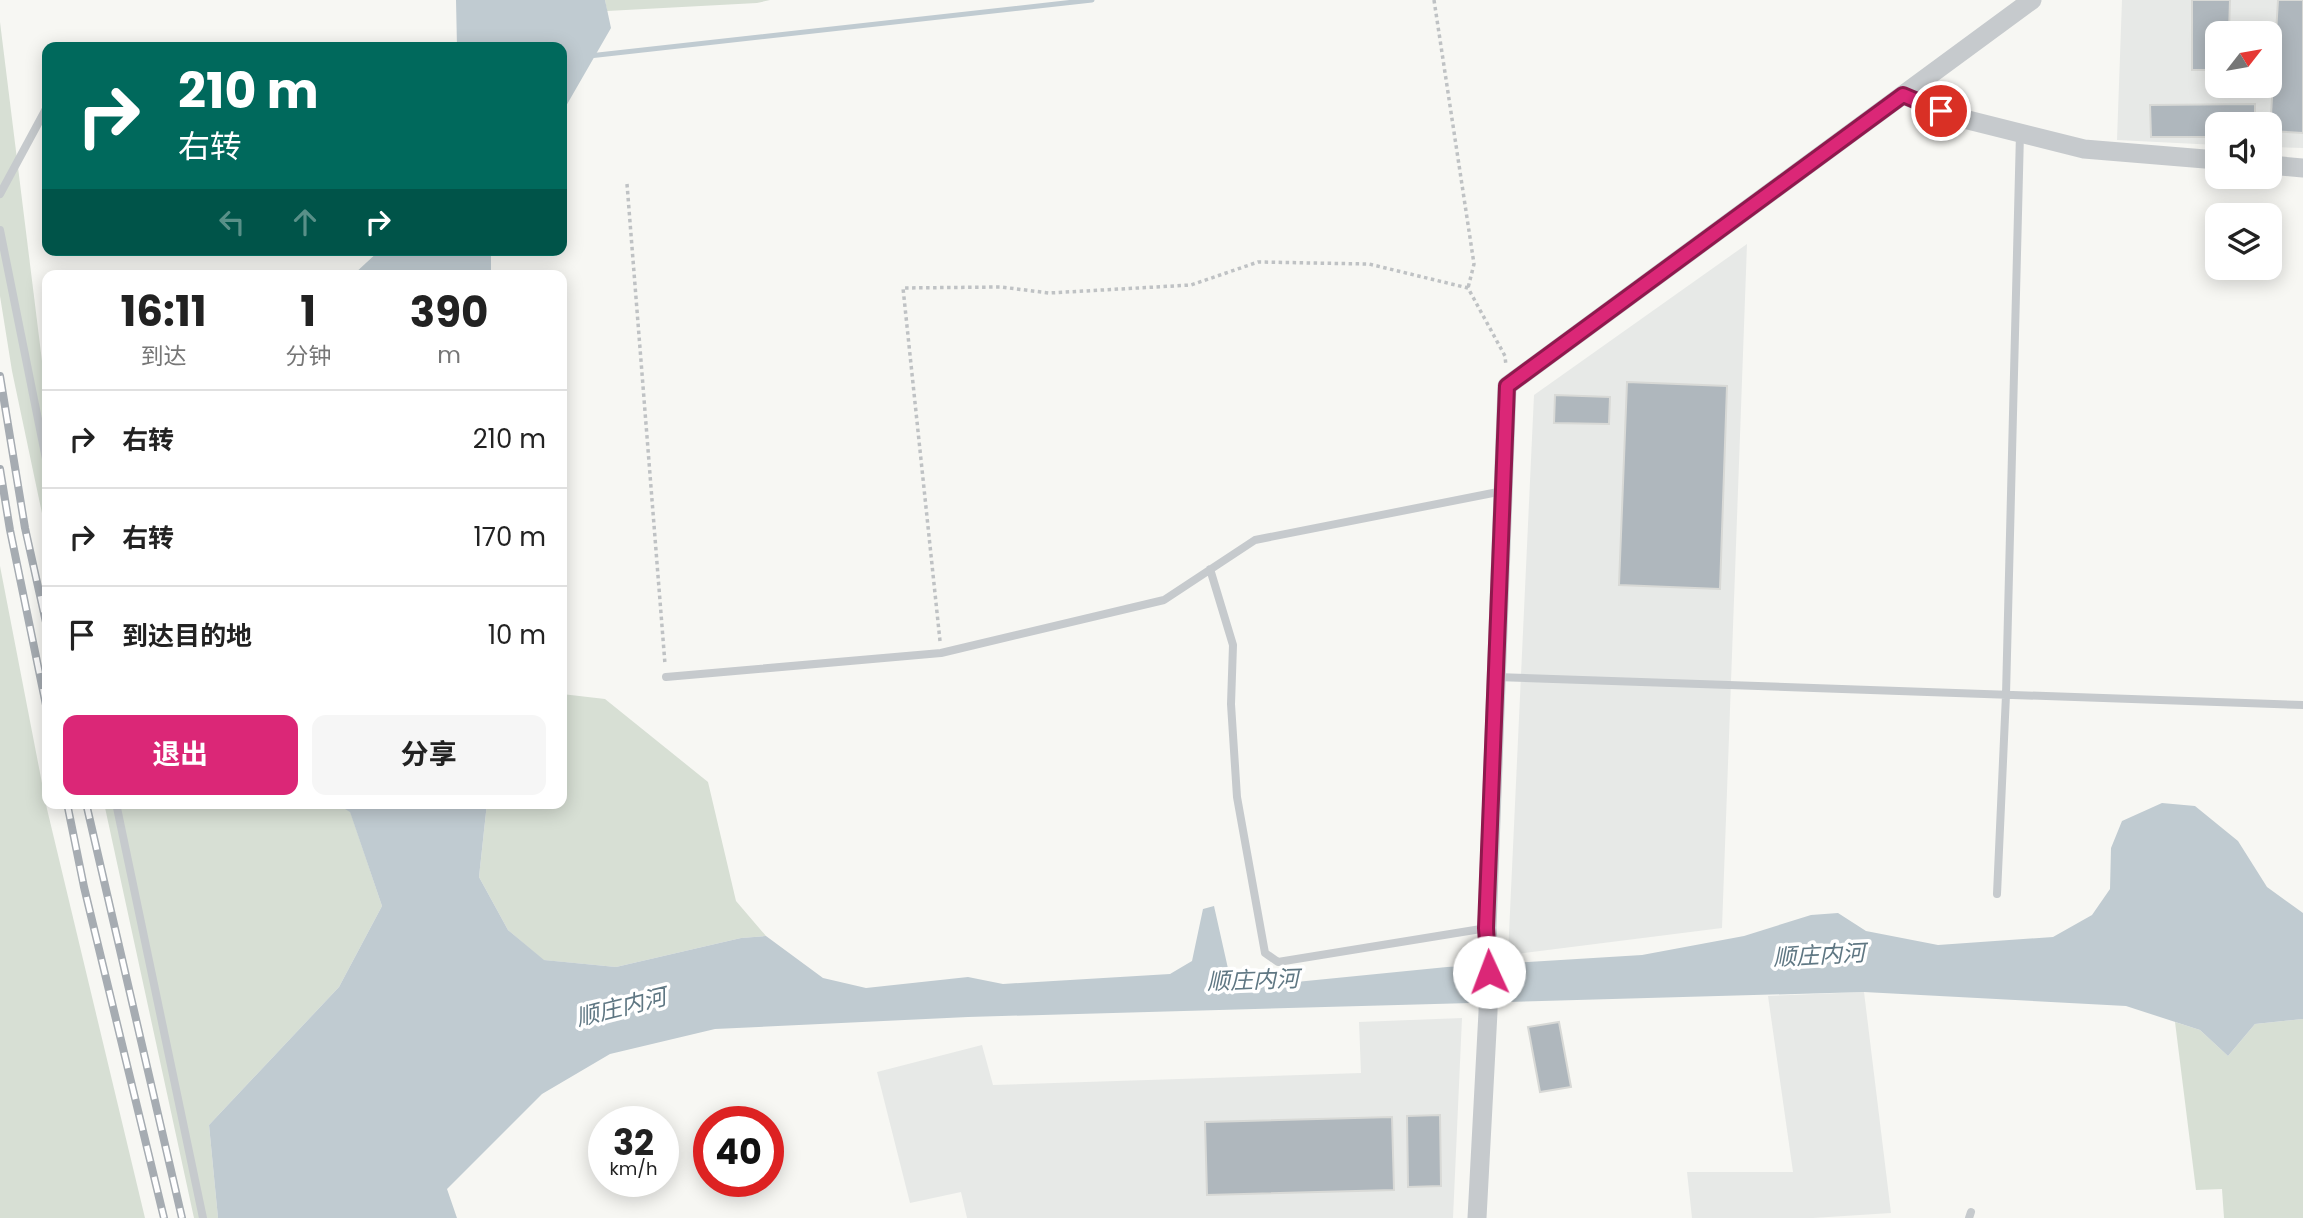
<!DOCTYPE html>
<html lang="zh">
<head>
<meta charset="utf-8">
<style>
  body { margin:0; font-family:Poppins,"Noto Sans SC",sans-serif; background:#f6f6f6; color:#222; height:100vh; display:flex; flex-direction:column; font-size:26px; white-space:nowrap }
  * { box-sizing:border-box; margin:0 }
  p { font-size:23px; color:#767676 }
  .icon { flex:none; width:38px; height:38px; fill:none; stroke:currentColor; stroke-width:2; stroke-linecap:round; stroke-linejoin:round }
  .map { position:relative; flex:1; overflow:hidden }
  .panel { position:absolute; left:42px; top:270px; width:525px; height:539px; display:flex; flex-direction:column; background:#fff; border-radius:14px; box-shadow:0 4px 18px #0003 }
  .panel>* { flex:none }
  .guide { position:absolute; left:42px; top:42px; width:525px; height:214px; border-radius:14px; box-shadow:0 4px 18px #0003; background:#00695c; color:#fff; overflow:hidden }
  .needle { width:46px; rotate:59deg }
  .fabs { position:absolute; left:2205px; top:21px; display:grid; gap:14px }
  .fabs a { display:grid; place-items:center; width:77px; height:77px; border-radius:14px; background:#fff; box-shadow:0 4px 18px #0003; font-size:35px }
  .speed { position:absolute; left:588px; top:1106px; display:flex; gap:14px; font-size:35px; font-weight:700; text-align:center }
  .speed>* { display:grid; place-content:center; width:91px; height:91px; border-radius:50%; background:#fff; box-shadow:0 4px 18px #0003; line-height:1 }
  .speed small { font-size:18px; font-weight:400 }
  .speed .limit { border:10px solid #d22; background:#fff; color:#111 }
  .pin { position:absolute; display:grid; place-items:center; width:60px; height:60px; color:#fff; margin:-30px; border:4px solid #fff; border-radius:50%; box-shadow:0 2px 7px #0007 }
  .me { position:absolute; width:77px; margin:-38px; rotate:358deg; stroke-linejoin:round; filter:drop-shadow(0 0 5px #0008) }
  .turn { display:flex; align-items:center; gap:24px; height:147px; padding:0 21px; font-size:32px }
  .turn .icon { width:91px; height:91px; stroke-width:2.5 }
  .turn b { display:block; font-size:49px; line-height:60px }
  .lanes { display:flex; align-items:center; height:66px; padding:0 21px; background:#0003; justify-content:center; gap:35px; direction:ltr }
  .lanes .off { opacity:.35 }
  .eta { display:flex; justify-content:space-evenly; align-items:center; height:119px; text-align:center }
  .eta b { font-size:42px; font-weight:700; line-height:49px }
  .action { display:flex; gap:14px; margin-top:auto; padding:14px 21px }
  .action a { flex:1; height:80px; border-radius:14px; background:#db2777; color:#fff; font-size:28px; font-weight:700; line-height:80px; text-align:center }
  .action a+a { background:#f6f6f6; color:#222 }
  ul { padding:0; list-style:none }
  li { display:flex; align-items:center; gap:21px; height:98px; padding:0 21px; border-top:2px solid #e0e0e0 }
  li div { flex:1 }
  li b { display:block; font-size:26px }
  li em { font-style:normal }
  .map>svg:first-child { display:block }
  .built { fill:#e7e9e7; fill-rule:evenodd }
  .green { fill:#d7dfd4 }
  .water { fill:#c0cbd1 }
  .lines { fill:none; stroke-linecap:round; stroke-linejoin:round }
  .stream { stroke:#c0cbd1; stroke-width:5 }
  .building { fill:#afb7bd; stroke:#d8d9d6; stroke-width:2 }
  .path { stroke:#bfc2c4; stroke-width:3.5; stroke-dasharray:3.5 3.5; stroke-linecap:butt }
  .service { stroke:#c6cacd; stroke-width:8 }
  .tertiary { stroke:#c6cacd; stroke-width:19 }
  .rail-casing { stroke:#a6acb2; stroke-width:8 }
  .rail { stroke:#fff; stroke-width:5; stroke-dasharray:16; stroke-linecap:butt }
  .route-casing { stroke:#8e194d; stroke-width:18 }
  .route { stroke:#db2777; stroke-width:12 }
  .labels { text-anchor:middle; stroke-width:7; stroke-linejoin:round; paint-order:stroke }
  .water-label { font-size:23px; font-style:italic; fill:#5f7783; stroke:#fff }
</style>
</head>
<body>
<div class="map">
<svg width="2303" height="1218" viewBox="0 0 2303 1218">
  <rect width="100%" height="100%" fill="#f7f7f3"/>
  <path class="built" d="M2122 0H2303V148L2270 147V124H2217V145L2117 140ZM2217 33H2270V86H2217Z
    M1747 244 1722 928 1508 955 1534 395Z
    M1864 992 1891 1213 1813 1218H1692L1687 1172H1793L1768 996Z
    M1462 1018 1453 1218H967L961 1192 910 1203 877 1072 982 1045 993 1085 1361 1073 1359 1022Z"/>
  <path class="green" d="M605 0H770L757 3 607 11Z
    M0 22 42 361H47V537L12 371 0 296Z
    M0 566 47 809 145 1218H0Z
    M562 694 605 699 708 782 736 901 766 936 741 938 616 967 543 960 508 930 479 877 487 803H562Z
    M104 803H335L350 811 382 906 339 987 209 1125 218 1218H194Z
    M2303 1019V1218H2224L2222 1189 2196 1190 2175 1022 2200 1030 2228 1056 2255 1024Z"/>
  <path class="water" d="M456 0H605L611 28 562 113V47H457Z
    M380 250H491V275H353Z
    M335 803H487L479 877 508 930 544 960 616 967 741 938 766 936 823 978 866 988 968 977 1003 984 1170 974 1192 961 1203 909 1214 906 1229 973 1247 984 1296 982 1447 967 1642 955 1744 936 1811 915 1838 913 1866 931 1938 945 2053 937 2092 915 2110 889 2111 848 2122 821 2162 803 2195 806 2238 841 2267 887 2303 913V1019L2255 1024 2228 1056 2200 1030 2126 1006 1864 992 968 1017 715 1029 610 1054 542 1094 447 1189 457 1218H218L209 1125 339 987 382 906 350 812Z"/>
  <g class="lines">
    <path class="stream" d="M589 56 1092 0"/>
  </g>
  <path class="building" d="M2192 0H2230L2229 33H2217V70H2192Z
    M2278 0H2303V133L2270 131Z
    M2255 104V124H2217V137H2151L2150 105Z
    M1627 382 1727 386 1720 589 1619 585Z
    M1555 395 1610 397 1609 424 1554 423Z
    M1559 1022 1571 1087 1540 1092 1528 1027Z
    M1440 1115 1441 1186 1408 1187 1407 1116Z
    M1392 1117 1394 1190 1207 1195 1205 1122Z"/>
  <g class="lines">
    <path class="path" d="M1434 0 1474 264 1468 288
      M627 184 665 664
      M940 641 903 288 1001 287 1049 293 1191 285 1258 262 1369 264 1468 288 1505 356 1506 366"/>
    <path class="service" d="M0 194 47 107
      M0 230 47 464
      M1210 569 1233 645 1231 704 1237 797 1265 953 1278 962 1487 928
      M666 677 941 653 1164 600 1255 540 1503 491
      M1496 677 2303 705
      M116 803 203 1218
      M1997 894 2006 695 2020 133
      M1969 1218 1971 1212"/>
    <path class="tertiary" d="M1903 95 1960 118 2084 149 2217 160
      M2270 165 2303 168
      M1477 1218 1488 1012 1489 952 1487 928 1507 386 2032 0"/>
    <defs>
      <path id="rail" d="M0 376 25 528 47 627
        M0 469 10 530 47 710
        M67 803 84 887 164 1218
        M86 803 182 1218"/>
    </defs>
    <use href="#rail" class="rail-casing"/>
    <use href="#rail" class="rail"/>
  </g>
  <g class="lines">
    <defs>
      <path id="route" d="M1489 972 1486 928 1507 386 1903 95 1941 111"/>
    </defs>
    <use href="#route" class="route-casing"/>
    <use href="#route" class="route"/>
  </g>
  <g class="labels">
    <g class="water-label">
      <text transform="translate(1819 955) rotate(-3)" y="8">顺庄内河</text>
      <text transform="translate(1253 980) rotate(-2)" y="8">顺庄内河</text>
      <text transform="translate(621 1007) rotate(-14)" y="8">顺庄内河</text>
    </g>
  </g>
</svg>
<div class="fabs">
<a><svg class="needle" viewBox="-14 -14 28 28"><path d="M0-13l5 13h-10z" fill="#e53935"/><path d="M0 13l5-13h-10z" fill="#767676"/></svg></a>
<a><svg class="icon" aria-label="sound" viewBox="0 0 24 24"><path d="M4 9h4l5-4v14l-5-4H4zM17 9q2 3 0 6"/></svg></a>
<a><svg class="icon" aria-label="layers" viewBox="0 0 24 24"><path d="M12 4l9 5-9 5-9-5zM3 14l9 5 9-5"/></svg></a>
</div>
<div class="speed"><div>32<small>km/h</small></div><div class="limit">40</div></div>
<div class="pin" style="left:1941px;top:111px;background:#d93025"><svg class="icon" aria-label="arrive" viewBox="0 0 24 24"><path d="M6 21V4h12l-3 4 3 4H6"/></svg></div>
<svg class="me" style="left:1489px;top:972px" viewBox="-20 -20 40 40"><circle r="19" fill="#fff"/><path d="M0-13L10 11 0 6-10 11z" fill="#db2777"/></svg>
<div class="guide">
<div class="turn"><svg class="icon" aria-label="right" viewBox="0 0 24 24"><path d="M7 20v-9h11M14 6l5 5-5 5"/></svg><div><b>210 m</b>右转</div></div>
<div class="lanes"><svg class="icon off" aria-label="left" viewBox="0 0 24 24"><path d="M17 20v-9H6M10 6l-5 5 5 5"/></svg><svg class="icon off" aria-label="ahead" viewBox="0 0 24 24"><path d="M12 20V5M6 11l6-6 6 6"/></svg><svg class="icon" aria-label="right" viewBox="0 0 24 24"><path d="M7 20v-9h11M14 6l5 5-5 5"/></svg></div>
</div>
<section class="panel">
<div class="eta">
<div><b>16:11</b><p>到达</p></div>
<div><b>1</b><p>分钟</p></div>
<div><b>390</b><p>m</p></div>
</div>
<ul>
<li><svg class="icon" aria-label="right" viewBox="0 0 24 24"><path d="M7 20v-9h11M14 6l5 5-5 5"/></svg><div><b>右转</b></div><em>210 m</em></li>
<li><svg class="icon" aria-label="right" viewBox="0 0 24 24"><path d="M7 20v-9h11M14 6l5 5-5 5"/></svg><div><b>右转</b></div><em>170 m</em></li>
<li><svg class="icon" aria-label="arrive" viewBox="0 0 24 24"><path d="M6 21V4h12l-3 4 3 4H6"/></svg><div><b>到达目的地</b></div><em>10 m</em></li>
</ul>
<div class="action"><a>退出</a><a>分享</a></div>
</section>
</div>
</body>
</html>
